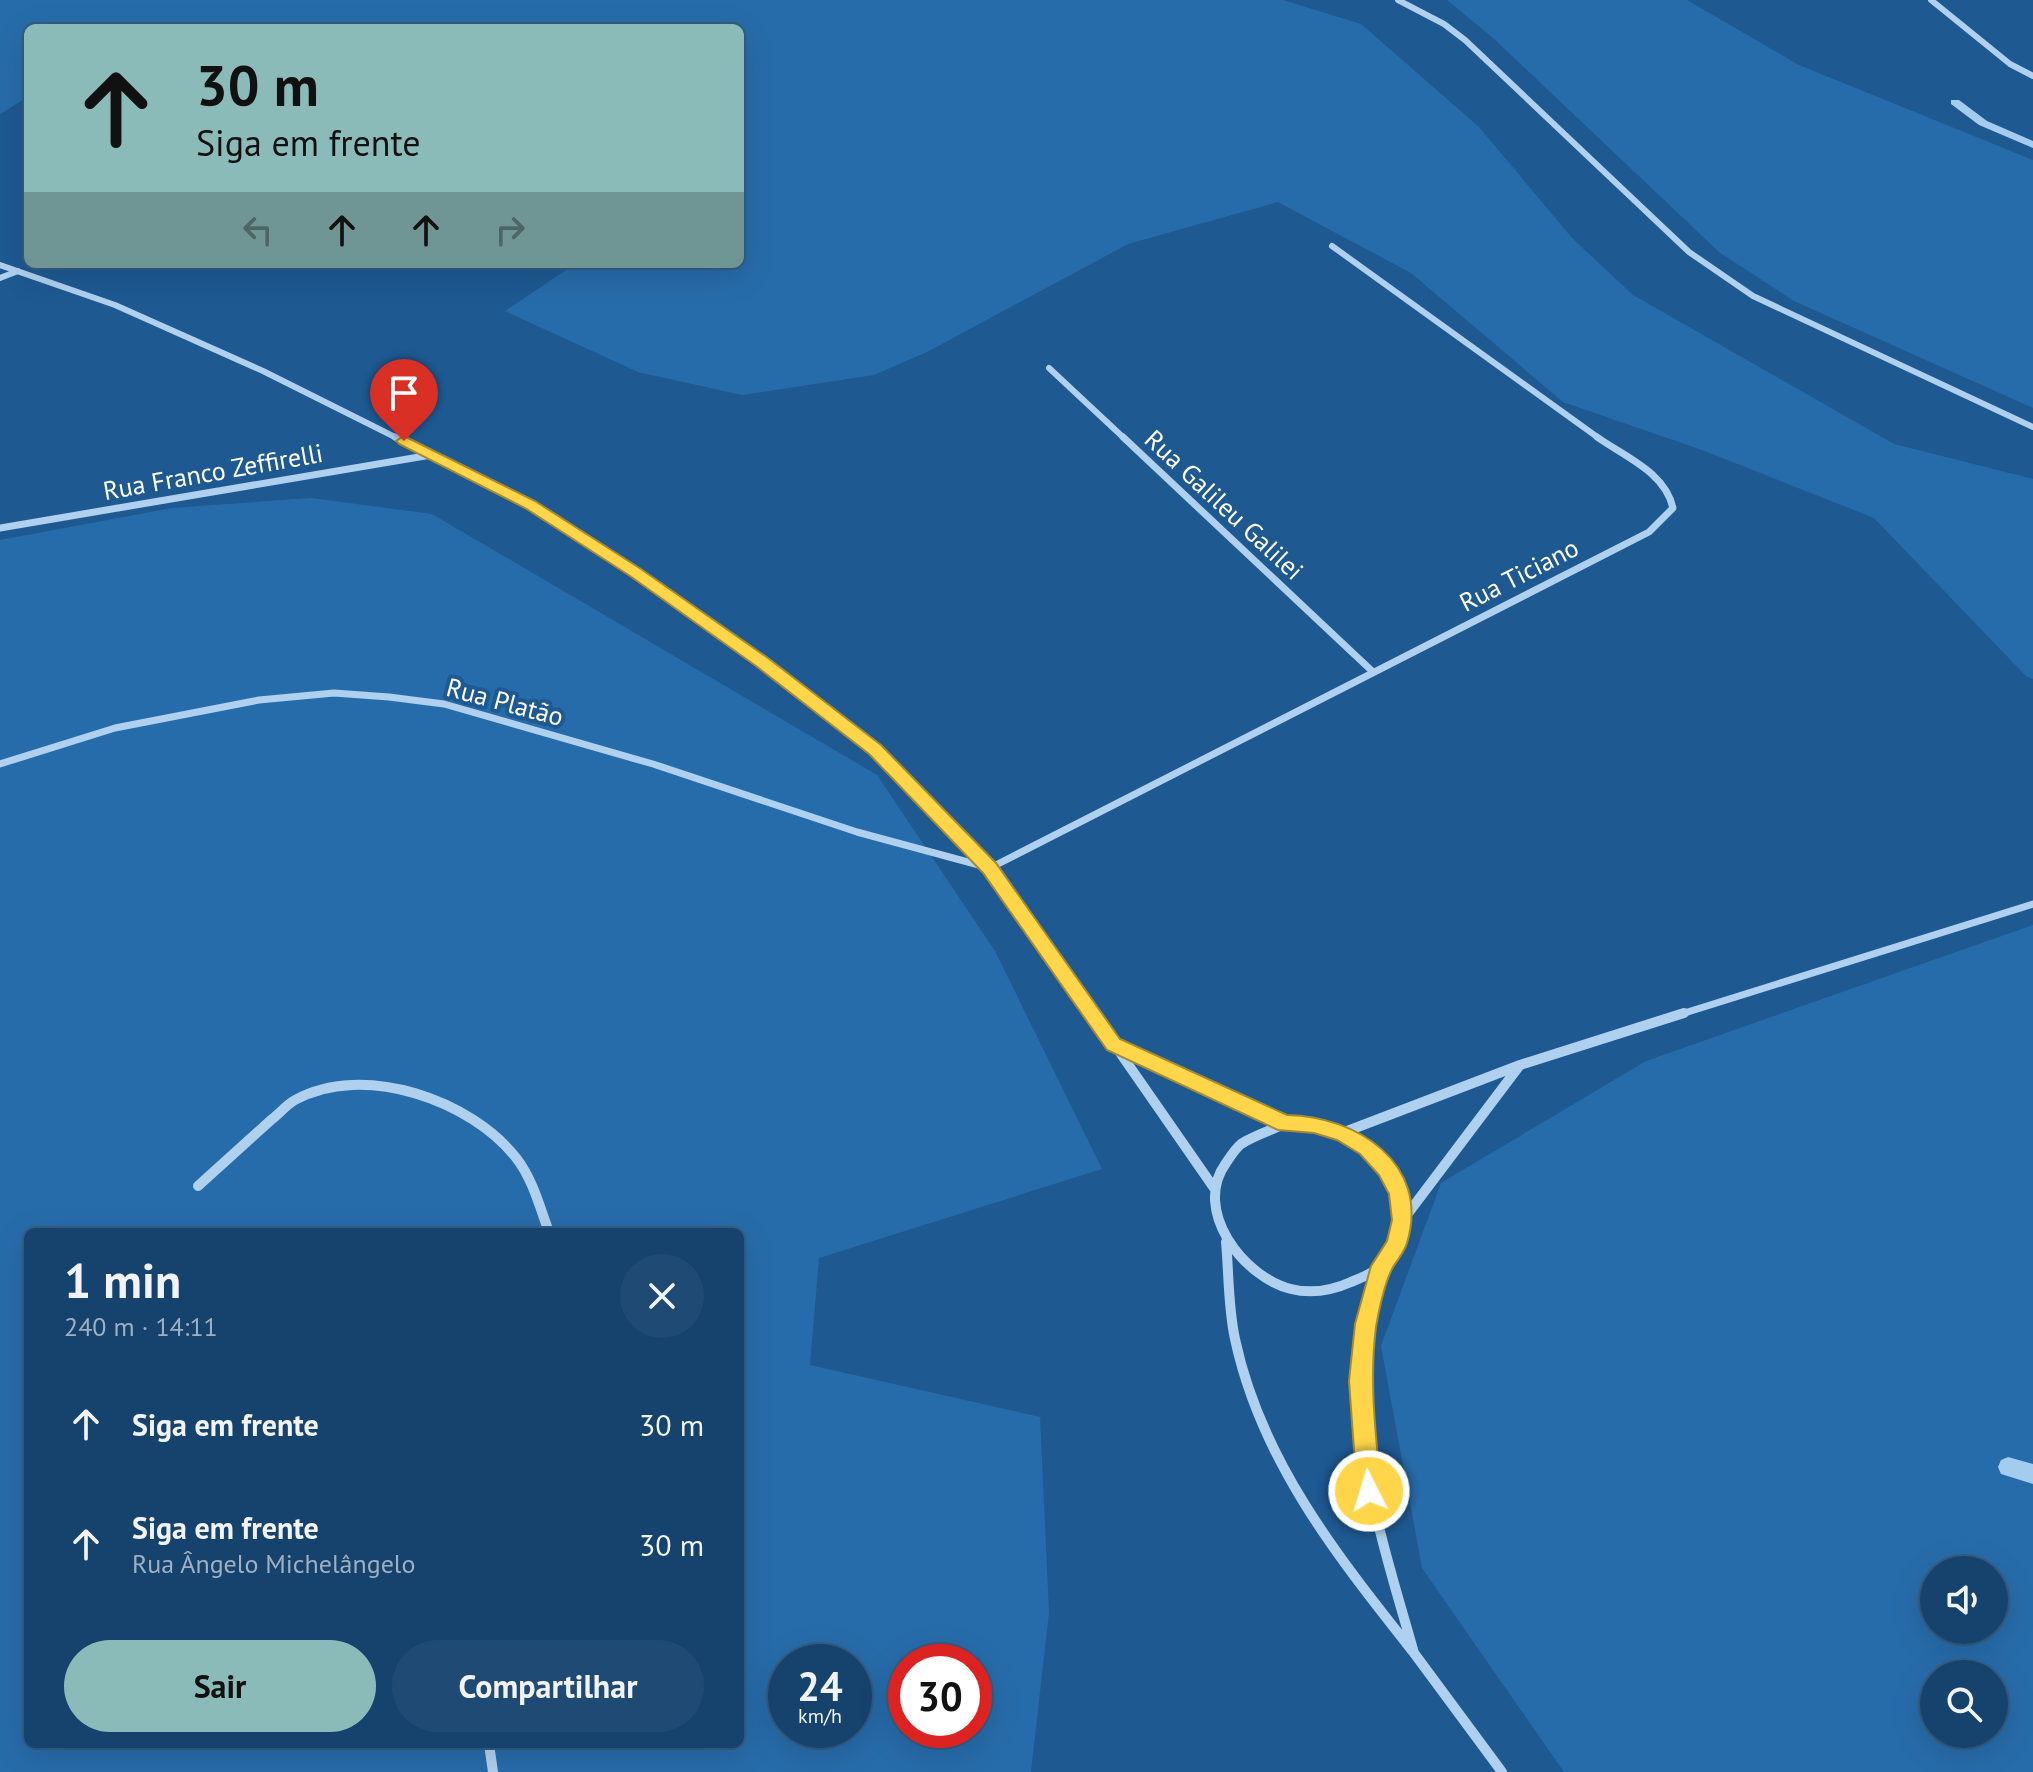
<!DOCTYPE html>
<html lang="pt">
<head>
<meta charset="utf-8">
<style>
  body { margin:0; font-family:"PT Sans",sans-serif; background:#1f4a73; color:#f1f3f6; height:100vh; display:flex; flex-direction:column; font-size:30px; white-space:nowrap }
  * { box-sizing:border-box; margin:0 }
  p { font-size:26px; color:#9eb0c2 }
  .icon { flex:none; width:44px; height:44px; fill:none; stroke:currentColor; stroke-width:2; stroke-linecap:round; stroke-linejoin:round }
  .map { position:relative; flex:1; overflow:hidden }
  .drawer { position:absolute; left:24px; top:1228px; width:720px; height:520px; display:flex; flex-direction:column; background:#16436e; border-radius:12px; box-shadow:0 8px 32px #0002,0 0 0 2px #355c81 }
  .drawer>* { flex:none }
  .top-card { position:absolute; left:24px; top:24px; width:720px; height:244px; border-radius:12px; box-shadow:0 8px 32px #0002,0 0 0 2px #355c81; background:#8bbbb9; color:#111; overflow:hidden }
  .tools { position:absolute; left:1920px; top:1556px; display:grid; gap:16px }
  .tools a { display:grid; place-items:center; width:88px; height:88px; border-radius:50%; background:#16436e; box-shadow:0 8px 32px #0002,0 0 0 2px #355c81; font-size:40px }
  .speed { position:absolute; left:768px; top:1644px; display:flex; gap:16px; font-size:40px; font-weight:700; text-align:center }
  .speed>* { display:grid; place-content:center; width:104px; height:104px; border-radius:50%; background:#16436e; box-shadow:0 8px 32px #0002,0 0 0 2px #355c81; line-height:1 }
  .speed small { font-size:20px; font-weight:400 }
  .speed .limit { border:12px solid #d22; background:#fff; color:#111 }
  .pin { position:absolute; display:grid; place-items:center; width:68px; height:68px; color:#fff; margin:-82px -34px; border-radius:50% 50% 50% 0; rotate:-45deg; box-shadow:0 0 8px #0007 }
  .pin .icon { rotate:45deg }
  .me { position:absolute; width:88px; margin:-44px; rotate:355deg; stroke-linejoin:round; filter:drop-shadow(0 0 6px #0008) }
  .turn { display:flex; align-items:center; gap:28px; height:168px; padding:0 40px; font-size:36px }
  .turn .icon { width:104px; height:104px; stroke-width:2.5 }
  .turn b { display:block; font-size:56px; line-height:68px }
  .lanes { display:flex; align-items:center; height:76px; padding:0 40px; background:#0003; justify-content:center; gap:40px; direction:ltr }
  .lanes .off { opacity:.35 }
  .round { display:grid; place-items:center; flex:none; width:84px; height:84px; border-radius:42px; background:#1f4a73 }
  .summary { display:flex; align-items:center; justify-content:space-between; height:136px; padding:0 40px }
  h1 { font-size:48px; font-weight:700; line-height:60px }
  .cta { display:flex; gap:16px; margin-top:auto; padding:16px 40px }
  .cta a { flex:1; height:92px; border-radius:48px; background:#8bbbb9; color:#111; font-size:32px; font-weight:700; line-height:92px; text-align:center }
  .cta a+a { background:#1f4a73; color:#f1f3f6 }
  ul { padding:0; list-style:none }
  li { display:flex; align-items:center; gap:24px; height:120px; padding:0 40px }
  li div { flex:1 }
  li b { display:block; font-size:30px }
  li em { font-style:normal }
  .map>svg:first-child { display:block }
  .green { fill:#276caa; fill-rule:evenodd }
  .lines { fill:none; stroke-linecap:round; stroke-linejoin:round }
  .stream { fill:#a3ccef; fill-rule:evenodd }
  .minor-far2 { stroke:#afd0ee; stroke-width:6 }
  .minor-far1 { stroke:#afd0ee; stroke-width:7 }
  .minor { stroke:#afd0ee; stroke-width:10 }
  .route { fill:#ffd54a; stroke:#a68a30; stroke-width:2 }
  .labels { text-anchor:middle; stroke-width:8; stroke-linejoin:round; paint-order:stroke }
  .street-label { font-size:26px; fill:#fff; stroke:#1e5992 }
</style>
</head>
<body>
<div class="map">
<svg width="2033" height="1772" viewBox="0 0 2033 1772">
  <rect width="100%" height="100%" fill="#1e5992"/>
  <path class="green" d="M0 0H1283L1361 24 1479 127 1572 238 1633 295 1894 444 2033 479V679L2026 676 1874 518 1702 450 1563 402 1411 273 1278 202 1128 244 927 352 874 375 742 395 638 372 505 311 575 264H740V28H28V97L0 114Z
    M1447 0H1687L1799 65 2033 160V408L1794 301 1719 252 1492 37Z
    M311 498 432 514 877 775 995 951 1102 1169 819 1258 810 1365 1040 1417 1049 1612 1031 1772H0V540L172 508ZM28 1232H740V1744H28ZM786 1662H854V1730H786ZM906 1662H974V1730H906Z
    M2033 925V1772H1564L1422 1568 1381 1346 1441 1183 1646 1061ZM1994 1570V1630H1934V1570ZM1994 1674V1734H1934V1674Z"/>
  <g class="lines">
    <path class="stream" d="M1951 100H1959L1987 121 2033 141V148L1979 125 1951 104Z
      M2008 1457 2033 1464V1484L2001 1474 1998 1467 2001 1460Z"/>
    <path class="minor-far2" d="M1398 0 1444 24 1465 40 1689 252 1753 296 2033 427
      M1931 0 2010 64 2033 76
      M1332 246 1600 439
      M0 265 115 305 263 371 399 439
      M0 278 18 271
      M1049 368 1125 439"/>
    <path class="minor-far1" d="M395 437 530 505 636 573 762 662 875 750 990 868 1094 1015
      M1123 437 1372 671
      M0 528 431 455
      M0 764 115 728 259 700 334 693 389 697 444 704 653 764 857 832 990 868 1649 532 1673 508C1665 472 1625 457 1597 437
      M1678 1015 2033 904"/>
    <path class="minor" d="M1092 1013 1114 1044
      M1520 1065 1684 1013
      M1285 1124C1305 1124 1327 1124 1345 1134 1385 1155 1421 1213 1390 1256 1380 1270 1366 1276 1351 1282 1333 1290 1311 1294 1291 1289 1243 1277 1192 1210 1226 1163 1230 1157 1235 1149 1241 1144 1253 1136 1271 1130 1285 1124Z
      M1342 1133 1520 1065 1403 1220
      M198 1186C222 1164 247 1142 271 1120 279 1114 286 1105 295 1100 363 1062 472 1100 517 1159 533 1180 540 1208 549 1232
      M1214 1188 1114 1044 1284 1124
      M1226 1242C1229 1274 1228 1307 1235 1339 1261 1461 1338 1557 1414 1653 1388 1560 1353 1461 1361 1362 1364 1329 1373 1298 1382 1266
      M1414 1653 1502 1772
      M489 1744 493 1772"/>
  </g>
  <path class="route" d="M404 436 535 501 641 569 768 658 881 745 996 863 1120 1039 1287 1115C1356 1116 1431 1163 1407 1243 1404 1253 1397 1260 1392 1269 1384 1285 1379 1310 1376 1327 1369 1382 1376 1436 1381 1491L1377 1499 1369 1502 1361 1499 1357 1491 1349 1381 1355 1324 1371 1266 1387 1241 1392 1220 1389 1194 1379 1175 1360 1154 1337 1140 1314 1133 1278 1130 1107 1050 983 873 869 754 756 666 630 576 525 508 399 444 396 441Z"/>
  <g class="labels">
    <g class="street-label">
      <text transform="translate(213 472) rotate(-10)" y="9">Rua Franco Zeffirelli</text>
      <text transform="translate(1224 505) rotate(43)" y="9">Rua Galileu Galilei</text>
      <text transform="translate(1519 575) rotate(-27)" y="9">Rua Ticiano</text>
      <text transform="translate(505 702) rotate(15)" y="9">Rua Platão</text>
    </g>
  </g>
</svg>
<div class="tools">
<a><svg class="icon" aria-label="sound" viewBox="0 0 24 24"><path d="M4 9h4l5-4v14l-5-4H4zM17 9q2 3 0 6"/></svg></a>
<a><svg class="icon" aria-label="search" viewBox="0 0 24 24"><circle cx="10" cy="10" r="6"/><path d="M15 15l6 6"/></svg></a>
</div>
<div class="speed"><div>24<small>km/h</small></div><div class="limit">30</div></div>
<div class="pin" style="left:404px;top:441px;background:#d93025"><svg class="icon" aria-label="arrive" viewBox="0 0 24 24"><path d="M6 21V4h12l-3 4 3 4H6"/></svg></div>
<svg class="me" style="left:1369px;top:1491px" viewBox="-20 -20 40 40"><circle r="17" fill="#ffd54a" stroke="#fff" stroke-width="3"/><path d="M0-11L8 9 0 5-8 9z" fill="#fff"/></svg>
<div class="top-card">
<div class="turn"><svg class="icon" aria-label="ahead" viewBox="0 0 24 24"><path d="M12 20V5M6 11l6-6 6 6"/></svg><div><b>30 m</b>Siga em frente</div></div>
<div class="lanes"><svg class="icon off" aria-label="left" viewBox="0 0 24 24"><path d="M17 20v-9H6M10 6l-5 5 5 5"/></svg><svg class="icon" aria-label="ahead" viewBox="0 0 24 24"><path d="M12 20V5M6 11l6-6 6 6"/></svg><svg class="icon" aria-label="ahead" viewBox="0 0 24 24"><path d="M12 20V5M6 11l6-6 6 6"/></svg><svg class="icon off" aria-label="right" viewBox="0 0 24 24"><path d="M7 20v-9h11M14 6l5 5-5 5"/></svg></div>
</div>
<section class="drawer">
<div class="summary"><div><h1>1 min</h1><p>240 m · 14:11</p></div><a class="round"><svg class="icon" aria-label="close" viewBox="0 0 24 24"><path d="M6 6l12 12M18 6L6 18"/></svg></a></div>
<ul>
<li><svg class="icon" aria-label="ahead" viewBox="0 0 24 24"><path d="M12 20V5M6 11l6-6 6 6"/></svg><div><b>Siga em frente</b></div><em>30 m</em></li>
<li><svg class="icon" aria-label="ahead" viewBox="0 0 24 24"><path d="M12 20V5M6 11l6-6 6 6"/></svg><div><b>Siga em frente</b><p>Rua Ângelo Michelângelo</p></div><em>30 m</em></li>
</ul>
<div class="cta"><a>Sair</a><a>Compartilhar</a></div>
</section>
</div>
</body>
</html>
